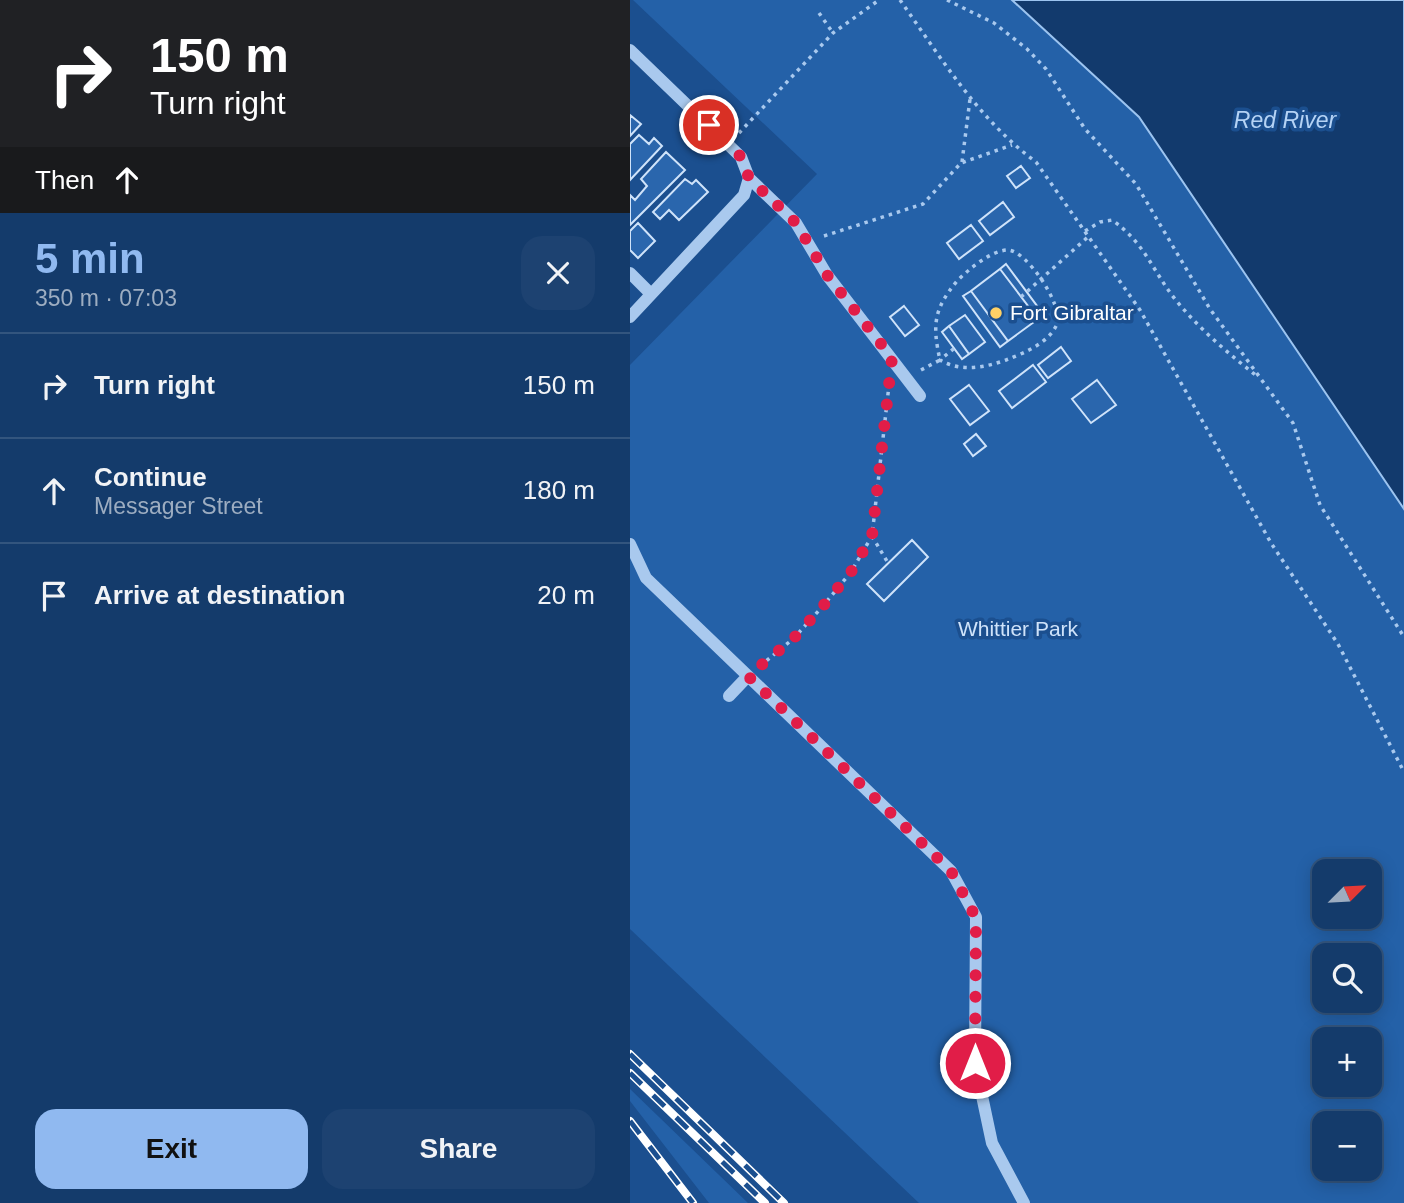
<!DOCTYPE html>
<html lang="en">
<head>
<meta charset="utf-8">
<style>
  body { margin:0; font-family:Arial,sans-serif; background:#1d4271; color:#f1f3f6; height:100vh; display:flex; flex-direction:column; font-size:26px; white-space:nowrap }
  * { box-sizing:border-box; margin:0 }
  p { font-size:23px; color:#9dadc1 }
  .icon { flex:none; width:38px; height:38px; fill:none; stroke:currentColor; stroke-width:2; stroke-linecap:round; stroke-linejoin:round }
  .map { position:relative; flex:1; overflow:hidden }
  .details { display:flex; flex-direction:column; background:#143b6b; width:630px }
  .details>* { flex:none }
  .guide { background:#202124; color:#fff; overflow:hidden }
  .needle { width:46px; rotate:66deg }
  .fabs { position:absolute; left:682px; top:859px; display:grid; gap:14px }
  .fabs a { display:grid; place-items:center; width:70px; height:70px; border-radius:14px; background:#143b6b; box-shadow:0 4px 18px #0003,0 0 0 2px #33557e; font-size:35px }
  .pin { position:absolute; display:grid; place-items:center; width:60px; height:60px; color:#fff; margin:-30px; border:4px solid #fff; border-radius:50%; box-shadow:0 2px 7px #0007 }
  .me { position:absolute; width:77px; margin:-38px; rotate:0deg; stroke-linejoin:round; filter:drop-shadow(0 0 5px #0008) }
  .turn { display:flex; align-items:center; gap:24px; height:147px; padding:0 35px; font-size:32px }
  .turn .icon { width:91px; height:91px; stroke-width:2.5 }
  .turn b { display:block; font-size:49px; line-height:60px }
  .then { display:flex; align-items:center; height:66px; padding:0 35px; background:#0003; gap:14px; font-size:26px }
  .round { display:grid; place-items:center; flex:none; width:74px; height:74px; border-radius:21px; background:#1d4271 }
  .overview { display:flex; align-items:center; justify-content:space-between; height:119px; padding:0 35px }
  h1 { font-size:42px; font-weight:700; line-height:52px; color:#90b9f0 }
  .primary-button { display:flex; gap:14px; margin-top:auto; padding:14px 35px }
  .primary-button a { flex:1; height:80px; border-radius:21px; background:#90b9f0; color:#111; font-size:28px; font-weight:700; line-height:80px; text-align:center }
  .primary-button a+a { background:#1d4271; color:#f1f3f6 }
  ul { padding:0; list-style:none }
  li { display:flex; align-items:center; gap:21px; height:105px; padding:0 35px; border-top:2px solid #33557e }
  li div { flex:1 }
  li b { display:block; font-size:26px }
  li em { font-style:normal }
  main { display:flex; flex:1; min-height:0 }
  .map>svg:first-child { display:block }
  .green { fill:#2461a8; fill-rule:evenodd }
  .water { fill:#123a6d; stroke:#9cc4f0; stroke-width:2 }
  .building { fill:#2a66ad; stroke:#cfe3fa; stroke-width:2 }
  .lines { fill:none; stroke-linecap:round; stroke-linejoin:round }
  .path { stroke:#a9c9ee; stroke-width:3.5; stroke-dasharray:3.5 5; stroke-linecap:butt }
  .minor { stroke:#a9c9ee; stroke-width:12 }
  .rail-casing { stroke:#fff; stroke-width:8 }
  .rail { stroke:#1b4f8f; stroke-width:5; stroke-dasharray:16; stroke-linecap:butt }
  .route { stroke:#e11d48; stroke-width:12; stroke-dasharray:0 21.6 }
  .poi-dot { fill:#ffd166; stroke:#1b4f8f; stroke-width:2.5 }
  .labels { text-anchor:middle; stroke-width:7; stroke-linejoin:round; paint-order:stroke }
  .poi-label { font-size:21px; fill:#fff; stroke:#1b4f8f; text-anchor:start }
  .park-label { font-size:21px; fill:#cfe3fa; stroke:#1b4f8f }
  .water-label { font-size:23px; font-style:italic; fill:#b5d3f5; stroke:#1b4f8f }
</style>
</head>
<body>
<main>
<section class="details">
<div class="guide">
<div class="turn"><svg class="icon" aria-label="right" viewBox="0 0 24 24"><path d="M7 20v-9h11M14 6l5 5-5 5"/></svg><div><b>150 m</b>Turn right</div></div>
<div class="then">Then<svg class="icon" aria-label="ahead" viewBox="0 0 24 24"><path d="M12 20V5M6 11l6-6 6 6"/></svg></div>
</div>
<div class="overview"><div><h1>5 min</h1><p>350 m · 07:03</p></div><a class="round"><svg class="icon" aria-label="close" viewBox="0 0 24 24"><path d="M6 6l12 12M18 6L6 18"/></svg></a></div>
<ul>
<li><svg class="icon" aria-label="right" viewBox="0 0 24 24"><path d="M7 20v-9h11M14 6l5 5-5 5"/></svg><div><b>Turn right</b></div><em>150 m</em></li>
<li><svg class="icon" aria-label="ahead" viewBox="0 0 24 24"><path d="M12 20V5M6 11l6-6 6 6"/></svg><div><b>Continue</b><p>Messager Street</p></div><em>180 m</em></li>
<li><svg class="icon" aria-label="arrive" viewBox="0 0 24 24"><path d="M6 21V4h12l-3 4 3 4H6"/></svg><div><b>Arrive at destination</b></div><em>20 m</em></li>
</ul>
<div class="primary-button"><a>Exit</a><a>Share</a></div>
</section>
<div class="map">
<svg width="774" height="1203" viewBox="0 0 774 1203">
  <rect width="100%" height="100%" fill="#1b4f8f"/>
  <path class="green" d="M3 0H382L509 117 774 509V1203H289L0 929V365L187 174ZM695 872H740V917H695ZM695 956H740V1001H695ZM695 1040H740V1085H695ZM695 1124H740V1169H695Z
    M0 1089 118 1203H79L0 1101Z"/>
  <path class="water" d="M382 0H774V509L509 117Z"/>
  <path class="building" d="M0 115 11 124 0 136Z
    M9 135 19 144 24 138 32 146 0 180V144Z
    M36 152 55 170 0 225V195L5 200 17 186 11 179Z
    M391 166 400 178 386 188 377 176Z
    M55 179 62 184 66 180 78 192 49 220 39 210 30 219 23 212Z
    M373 202 384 217 360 235 349 221Z
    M8 223 25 241 8 258 0 250V231Z
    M341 225 353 241 329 259 317 243Z
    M376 264 413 314 408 319 370 269Z
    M370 269 408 319 378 341 341 291Z
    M341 291 378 341 370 347 333 296Z
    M274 306 289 325 275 336 260 317Z
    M335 315 355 342 339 354 319 326Z
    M319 326 339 354 332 359 312 332Z
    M431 347 441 361 418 378 408 365Z
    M403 365 416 382 382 408 369 391Z
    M467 380 486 405 461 423 442 399Z
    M339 385 359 411 340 425 320 399Z
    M346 434 356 446 343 456 334 444Z
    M282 540 298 557 254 601 237 584Z"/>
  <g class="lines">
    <path class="path" d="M270 0C311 58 349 120 406 162L510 310 641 543 708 644 774 772
      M317 0 364 23 397 49 416 69 455 129 506 184 580 309 663 423 690 505 774 637
      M189 13 203 33
      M109 133 203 33 249 0
      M332 162 340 99
      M455 231 470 222 482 220C515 243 522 270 545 299 569 329 598 353 628 377
      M194 236 293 204 331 163 382 145
      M391 297 459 236
      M291 370 310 360C302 324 304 309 327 281 338 270 360 251 377 250 396 249 434 306 427 324 419 343 394 353 376 360 353 368 331 372 310 360L327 346
      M242 536 258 563
      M130 666 163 639 193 606 221 572 242 536 259 385"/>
    <path class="minor" d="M0 50 111 157 119 178 166 223 197 275 290 396
      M0 273 21 294
      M0 317 114 195 119 178
      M0 544 16 578 321 871 346 917 345 1063 362 1143 394 1203
      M99 696 118 676"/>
    <defs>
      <path id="rail" d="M0 1054 154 1203
        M0 1073 135 1203
        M0 1121 63 1203"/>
    </defs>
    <use href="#rail" class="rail-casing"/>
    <use href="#rail" class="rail"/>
  </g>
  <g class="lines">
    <path class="route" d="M79 125 111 157 119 178 166 223 197 275 262 358 242 536 221 572 193 606 163 639 118 676 321 871 346 918 345 1063"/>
  </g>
  <circle class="poi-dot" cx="366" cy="313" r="7"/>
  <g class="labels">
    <g class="poi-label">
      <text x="380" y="320">Fort Gibraltar</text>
    </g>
    <g class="park-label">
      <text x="388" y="636">Whittier Park</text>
    </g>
    <g class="water-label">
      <text x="655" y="128">Red River</text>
    </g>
  </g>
</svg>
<div class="fabs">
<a><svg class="needle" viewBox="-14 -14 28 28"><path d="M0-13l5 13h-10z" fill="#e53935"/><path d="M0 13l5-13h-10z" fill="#9dadc1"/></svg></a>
<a><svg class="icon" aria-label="search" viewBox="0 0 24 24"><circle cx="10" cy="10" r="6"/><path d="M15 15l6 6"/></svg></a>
<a>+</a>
<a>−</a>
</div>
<div class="pin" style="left:79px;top:125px;background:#d93025"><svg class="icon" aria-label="arrive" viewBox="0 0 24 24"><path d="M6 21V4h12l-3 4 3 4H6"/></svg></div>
<svg class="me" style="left:345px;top:1063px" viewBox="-20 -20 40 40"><circle r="17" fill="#e11d48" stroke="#fff" stroke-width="3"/><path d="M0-11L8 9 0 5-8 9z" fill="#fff"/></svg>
</div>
</main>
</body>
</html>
